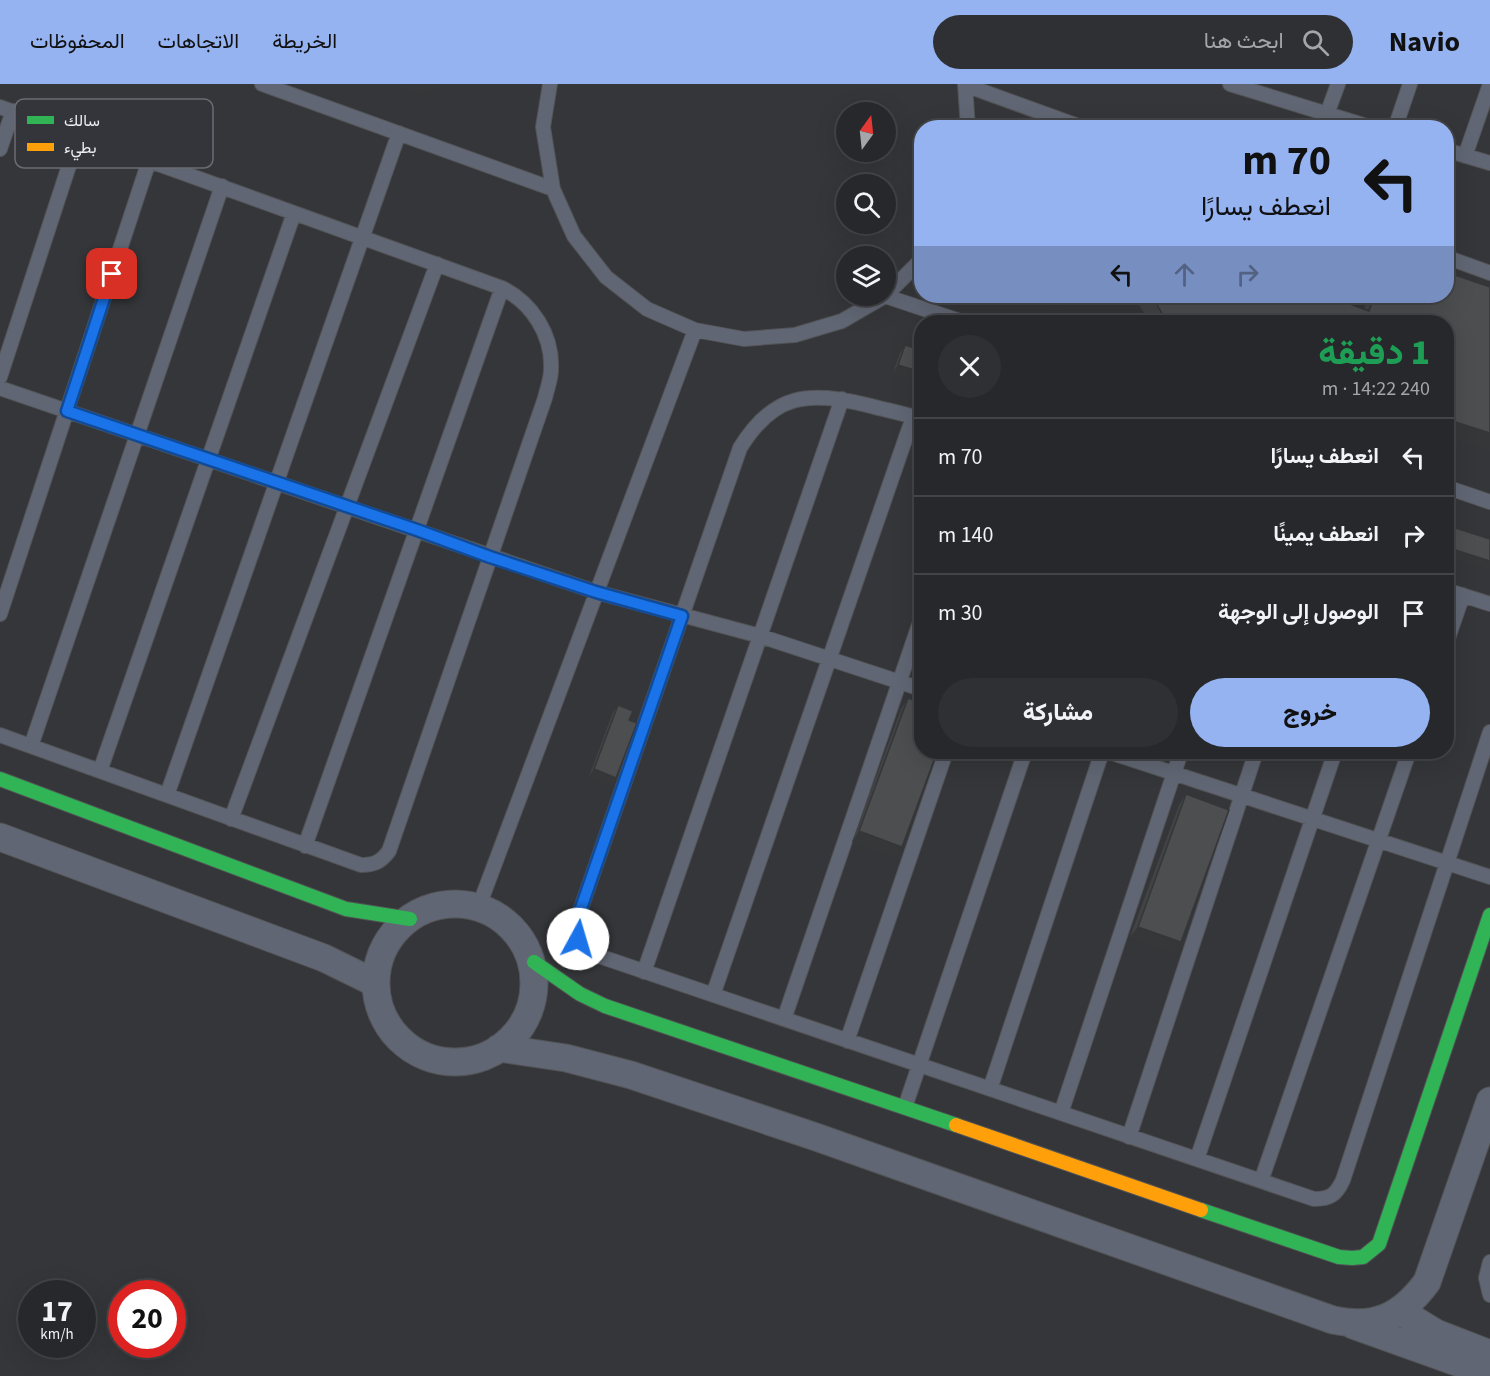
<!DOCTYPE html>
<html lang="ar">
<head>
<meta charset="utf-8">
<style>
  body { margin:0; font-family:"Source Sans 3",Vazirmatn,sans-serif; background:#2f3033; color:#f1f3f6; direction:rtl; height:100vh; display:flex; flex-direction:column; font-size:22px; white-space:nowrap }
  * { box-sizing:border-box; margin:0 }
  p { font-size:20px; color:#a4a6a9 }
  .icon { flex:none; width:33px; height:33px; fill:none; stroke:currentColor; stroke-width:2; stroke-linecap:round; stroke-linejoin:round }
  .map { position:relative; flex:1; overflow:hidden; direction:ltr }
  .details { position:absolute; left:914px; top:231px; width:540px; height:444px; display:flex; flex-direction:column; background:#27282b; border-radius:24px; box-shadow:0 6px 24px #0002,0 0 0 2px #434447; direction:rtl }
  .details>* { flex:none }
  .top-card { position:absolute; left:914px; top:36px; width:540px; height:183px; border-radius:24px; box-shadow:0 6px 24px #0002,0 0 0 2px #434447; direction:rtl; background:#95b2f1; color:#111; overflow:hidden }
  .needle { width:39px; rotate:15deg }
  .tools { position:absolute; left:836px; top:18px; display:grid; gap:12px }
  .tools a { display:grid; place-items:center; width:60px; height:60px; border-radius:50%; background:#27282b; box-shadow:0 6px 24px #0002,0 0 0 2px #434447; font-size:30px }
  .speed { position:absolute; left:18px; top:1196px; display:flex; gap:12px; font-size:30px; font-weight:700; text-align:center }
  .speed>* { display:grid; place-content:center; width:78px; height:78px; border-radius:50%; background:#27282b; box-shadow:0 6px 24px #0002,0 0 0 2px #434447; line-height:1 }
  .speed small { font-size:15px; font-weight:400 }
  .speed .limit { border:9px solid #d22; background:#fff; color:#111 }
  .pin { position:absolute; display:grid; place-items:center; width:51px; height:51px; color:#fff; margin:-26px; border-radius:12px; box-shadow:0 3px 9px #0006 }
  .me { position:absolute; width:66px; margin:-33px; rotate:6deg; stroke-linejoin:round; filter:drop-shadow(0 0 4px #0008) }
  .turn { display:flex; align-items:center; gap:21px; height:126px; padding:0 24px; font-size:27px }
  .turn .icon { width:78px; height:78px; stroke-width:2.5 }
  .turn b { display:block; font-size:42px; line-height:51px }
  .lanes { display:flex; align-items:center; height:57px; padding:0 24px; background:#0003; justify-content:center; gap:30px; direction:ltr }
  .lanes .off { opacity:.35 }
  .round { display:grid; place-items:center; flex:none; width:63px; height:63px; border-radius:32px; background:#2f3033 }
  .head { display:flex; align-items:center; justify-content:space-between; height:102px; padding:0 24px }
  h1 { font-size:36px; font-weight:800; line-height:45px; color:#1e9e55 }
  .button { display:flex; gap:12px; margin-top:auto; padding:12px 24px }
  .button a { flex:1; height:69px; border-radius:36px; background:#95b2f1; color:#111; font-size:24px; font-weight:800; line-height:69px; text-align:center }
  .button a+a { background:#2f3033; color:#f1f3f6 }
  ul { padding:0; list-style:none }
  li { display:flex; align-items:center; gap:18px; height:78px; padding:0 24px; border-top:2px solid #434447 }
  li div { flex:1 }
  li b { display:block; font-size:22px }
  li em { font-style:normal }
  header { display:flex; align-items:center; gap:36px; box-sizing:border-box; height:84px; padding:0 30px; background:#95b2f1; color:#111 }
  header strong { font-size:28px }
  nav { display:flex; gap:33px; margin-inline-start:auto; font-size:21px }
  .search { width:420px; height:54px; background:#2f3033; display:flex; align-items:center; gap:15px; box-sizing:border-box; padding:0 21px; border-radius:33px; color:#a4a6a9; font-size:22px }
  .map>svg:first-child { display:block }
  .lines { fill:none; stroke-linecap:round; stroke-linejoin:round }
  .lane-casing { stroke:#525355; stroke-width:16 }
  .street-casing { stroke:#525355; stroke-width:29 }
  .fast-casing { stroke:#525355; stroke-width:16 }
  .slow-casing { stroke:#525355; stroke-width:16 }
  .lane { stroke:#616674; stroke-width:14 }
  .street { stroke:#616674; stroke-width:27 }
  .fast { stroke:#30b455; stroke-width:14 }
  .slow { stroke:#ff9f0a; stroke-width:14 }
  .wall { fill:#414345 }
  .shaded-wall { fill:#353738 }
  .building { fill:#4c4e50; stroke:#353738; stroke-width:1.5 }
  .route-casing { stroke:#114b97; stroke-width:15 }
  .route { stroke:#1a73e8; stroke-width:10 }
  .key { fill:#33353a; stroke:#6a6c71; stroke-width:1.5 }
  .key-label { font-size:16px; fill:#ebedf0 }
</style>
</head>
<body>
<header>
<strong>Navio</strong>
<div class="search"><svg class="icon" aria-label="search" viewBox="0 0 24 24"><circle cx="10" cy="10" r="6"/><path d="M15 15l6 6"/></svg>ابحث هنا</div>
<nav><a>الخريطة</a><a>الاتجاهات</a><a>المحفوظات</a></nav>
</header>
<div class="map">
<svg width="1490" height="1292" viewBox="0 0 1490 1292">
  <rect width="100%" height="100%" fill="#343639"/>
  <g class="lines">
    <defs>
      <path id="lane" d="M262 0 553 105
        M550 0 543 43 553 105 574 152 606 193 647 225 695 246 744 255 795 251 842 237 885 212 921 176
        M965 0 968 44
        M1230 0 1373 44
        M965 1 1084 44
        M0 23 502 204C532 219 553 251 551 286 551 295 547 305 545 314L389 767C381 778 374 781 361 781L0 651
        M1327 30 1338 0
        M1395 44 1410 0
        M0 65 13 27
        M1446 66 1490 79
        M1465 72 1490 0
        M1446 173 1490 189
        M885 212 963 238
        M0 293 79 51
        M0 304 596 508 760 552 921 605
        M921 335C903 329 885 326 867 321 808 307 774 309 740 364L578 833C574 851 578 861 593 870L1314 1115C1330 1115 1336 1111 1343 1096L1490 648
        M1446 403 1490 418
        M1446 506 1490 520
        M0 530 149 77
        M1446 560 1463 511
        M31 662 222 102
        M1109 668 1490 793
        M100 687 294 129
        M167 711 399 49
        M231 735 437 180
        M305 762 502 204
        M479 822 695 246
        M644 888 842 315
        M713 911 913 333
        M784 935 921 535
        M847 957 946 668
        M990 1005 1102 668
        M905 1023 1025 668
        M1061 1029 1181 668
        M1129 1053 1256 668
        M1197 1075 1335 668
        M1261 1097 1409 668
        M1490 1178 1486 1194 1490 1211"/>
      <path id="street" d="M0 753 324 874 373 898
        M376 899a79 79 0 1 1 158 0a79 79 0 1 1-158 0Z
        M499 964 566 974 631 991 816 1053 1333 1236C1375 1245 1401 1233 1427 1198L1490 1017
        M1400 1227 1436 1249 1490 1270
        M1353 1241 1490 1290"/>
      <path id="fast" d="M0 695 346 825 410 835
        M534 878 580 910 605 922 956 1041
        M1201 1126 1339 1173 1352 1174 1363 1173 1379 1160 1490 831"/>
      <path id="slow" d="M956 1041 1201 1126"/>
    </defs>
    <use href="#lane" class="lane-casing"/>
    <use href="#street" class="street-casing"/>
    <use href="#fast" class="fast-casing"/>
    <use href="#slow" class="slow-casing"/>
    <use href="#lane" class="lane"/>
    <use href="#street" class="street"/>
    <use href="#fast" class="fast"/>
    <use href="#slow" class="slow"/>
  </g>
  <path class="wall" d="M1490 203V366L1446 352V238H1149L1134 212H1328L1364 225 1369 212H1446Z
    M905 261 921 266V297L893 288 900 269Z
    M908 614 895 774 852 758 901 625Z
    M618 621 629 636 616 694 611 701 589 692 613 628Z
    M1186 710 1173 869 1130 853 1179 721Z"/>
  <path class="shaded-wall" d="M388 0H443L421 11Z
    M1022 212H1051L1061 215 1056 222Z
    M1060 212H1073L1069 217 1059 214Z
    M898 281 921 288V297L893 288Z
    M1446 335 1490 349V366L1446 352Z
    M1446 463 1490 477V486L1446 472Z
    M594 685 616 694 611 701 589 692Z
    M859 747 902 763 895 774 852 758Z
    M1138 843 1181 858 1173 869 1130 853Z"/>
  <path class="building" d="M1446 188 1490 203V349L1446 335V238H1167L1152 212H1328L1369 227 1374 212H1446Z
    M1051 212H1062L1061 215Z
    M905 261 921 266V288L898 281Z
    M1446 441 1490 455V477L1446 463Z
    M908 614 921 619V668H937L902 763 859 747Z
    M618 621 633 627 629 636 637 639 616 694 594 685Z
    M1186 710 1229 726 1181 858 1138 843Z"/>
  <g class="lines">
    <defs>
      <path id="route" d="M112 190 67 327 417 446 490 473 596 508 682 532 578 833 576 844 578 855"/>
    </defs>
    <use href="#route" class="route-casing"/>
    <use href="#route" class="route"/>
  </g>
  <rect x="15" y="15" width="198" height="69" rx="9" class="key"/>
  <rect x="27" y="32" width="27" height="8" fill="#30b455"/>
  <rect x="27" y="59" width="27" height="8" fill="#ff9f0a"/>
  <g class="key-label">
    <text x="64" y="42">سالك</text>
    <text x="64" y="69">بطيء</text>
  </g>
</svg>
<div class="tools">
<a><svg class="needle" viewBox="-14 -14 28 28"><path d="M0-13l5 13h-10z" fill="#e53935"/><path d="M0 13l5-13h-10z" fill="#a4a6a9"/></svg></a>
<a><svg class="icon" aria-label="search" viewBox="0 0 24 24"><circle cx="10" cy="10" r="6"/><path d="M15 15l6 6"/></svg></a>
<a><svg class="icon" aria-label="layers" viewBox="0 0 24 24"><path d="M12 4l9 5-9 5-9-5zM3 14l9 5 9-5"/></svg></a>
</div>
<div class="speed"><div>17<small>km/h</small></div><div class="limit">20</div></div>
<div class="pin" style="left:112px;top:190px;background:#d93025"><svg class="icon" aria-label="arrive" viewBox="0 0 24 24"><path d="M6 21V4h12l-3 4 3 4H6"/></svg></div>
<svg class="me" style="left:578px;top:855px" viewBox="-20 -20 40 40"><circle r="19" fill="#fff"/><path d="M0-13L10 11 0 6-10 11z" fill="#1a73e8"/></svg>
<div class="top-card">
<div class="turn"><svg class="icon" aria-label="left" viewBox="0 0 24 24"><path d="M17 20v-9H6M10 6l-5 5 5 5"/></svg><div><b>70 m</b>انعطف يسارًا</div></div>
<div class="lanes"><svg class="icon" aria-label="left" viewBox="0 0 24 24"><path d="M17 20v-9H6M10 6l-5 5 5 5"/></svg><svg class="icon off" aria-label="ahead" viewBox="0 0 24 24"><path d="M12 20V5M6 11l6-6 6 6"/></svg><svg class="icon off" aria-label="right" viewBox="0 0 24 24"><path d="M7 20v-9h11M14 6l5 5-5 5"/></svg></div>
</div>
<section class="details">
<div class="head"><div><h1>1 دقيقة</h1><p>240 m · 14:22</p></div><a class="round"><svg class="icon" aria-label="close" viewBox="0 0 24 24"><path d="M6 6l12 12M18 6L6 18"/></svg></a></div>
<ul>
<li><svg class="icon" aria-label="left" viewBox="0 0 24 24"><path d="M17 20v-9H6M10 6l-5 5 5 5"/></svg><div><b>انعطف يسارًا</b></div><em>70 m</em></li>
<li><svg class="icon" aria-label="right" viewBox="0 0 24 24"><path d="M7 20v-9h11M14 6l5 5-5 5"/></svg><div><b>انعطف يمينًا</b></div><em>140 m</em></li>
<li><svg class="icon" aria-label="arrive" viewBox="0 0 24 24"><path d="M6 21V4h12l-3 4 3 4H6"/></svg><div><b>الوصول إلى الوجهة</b></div><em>30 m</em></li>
</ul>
<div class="button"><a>خروج</a><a>مشاركة</a></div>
</section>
</div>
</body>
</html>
